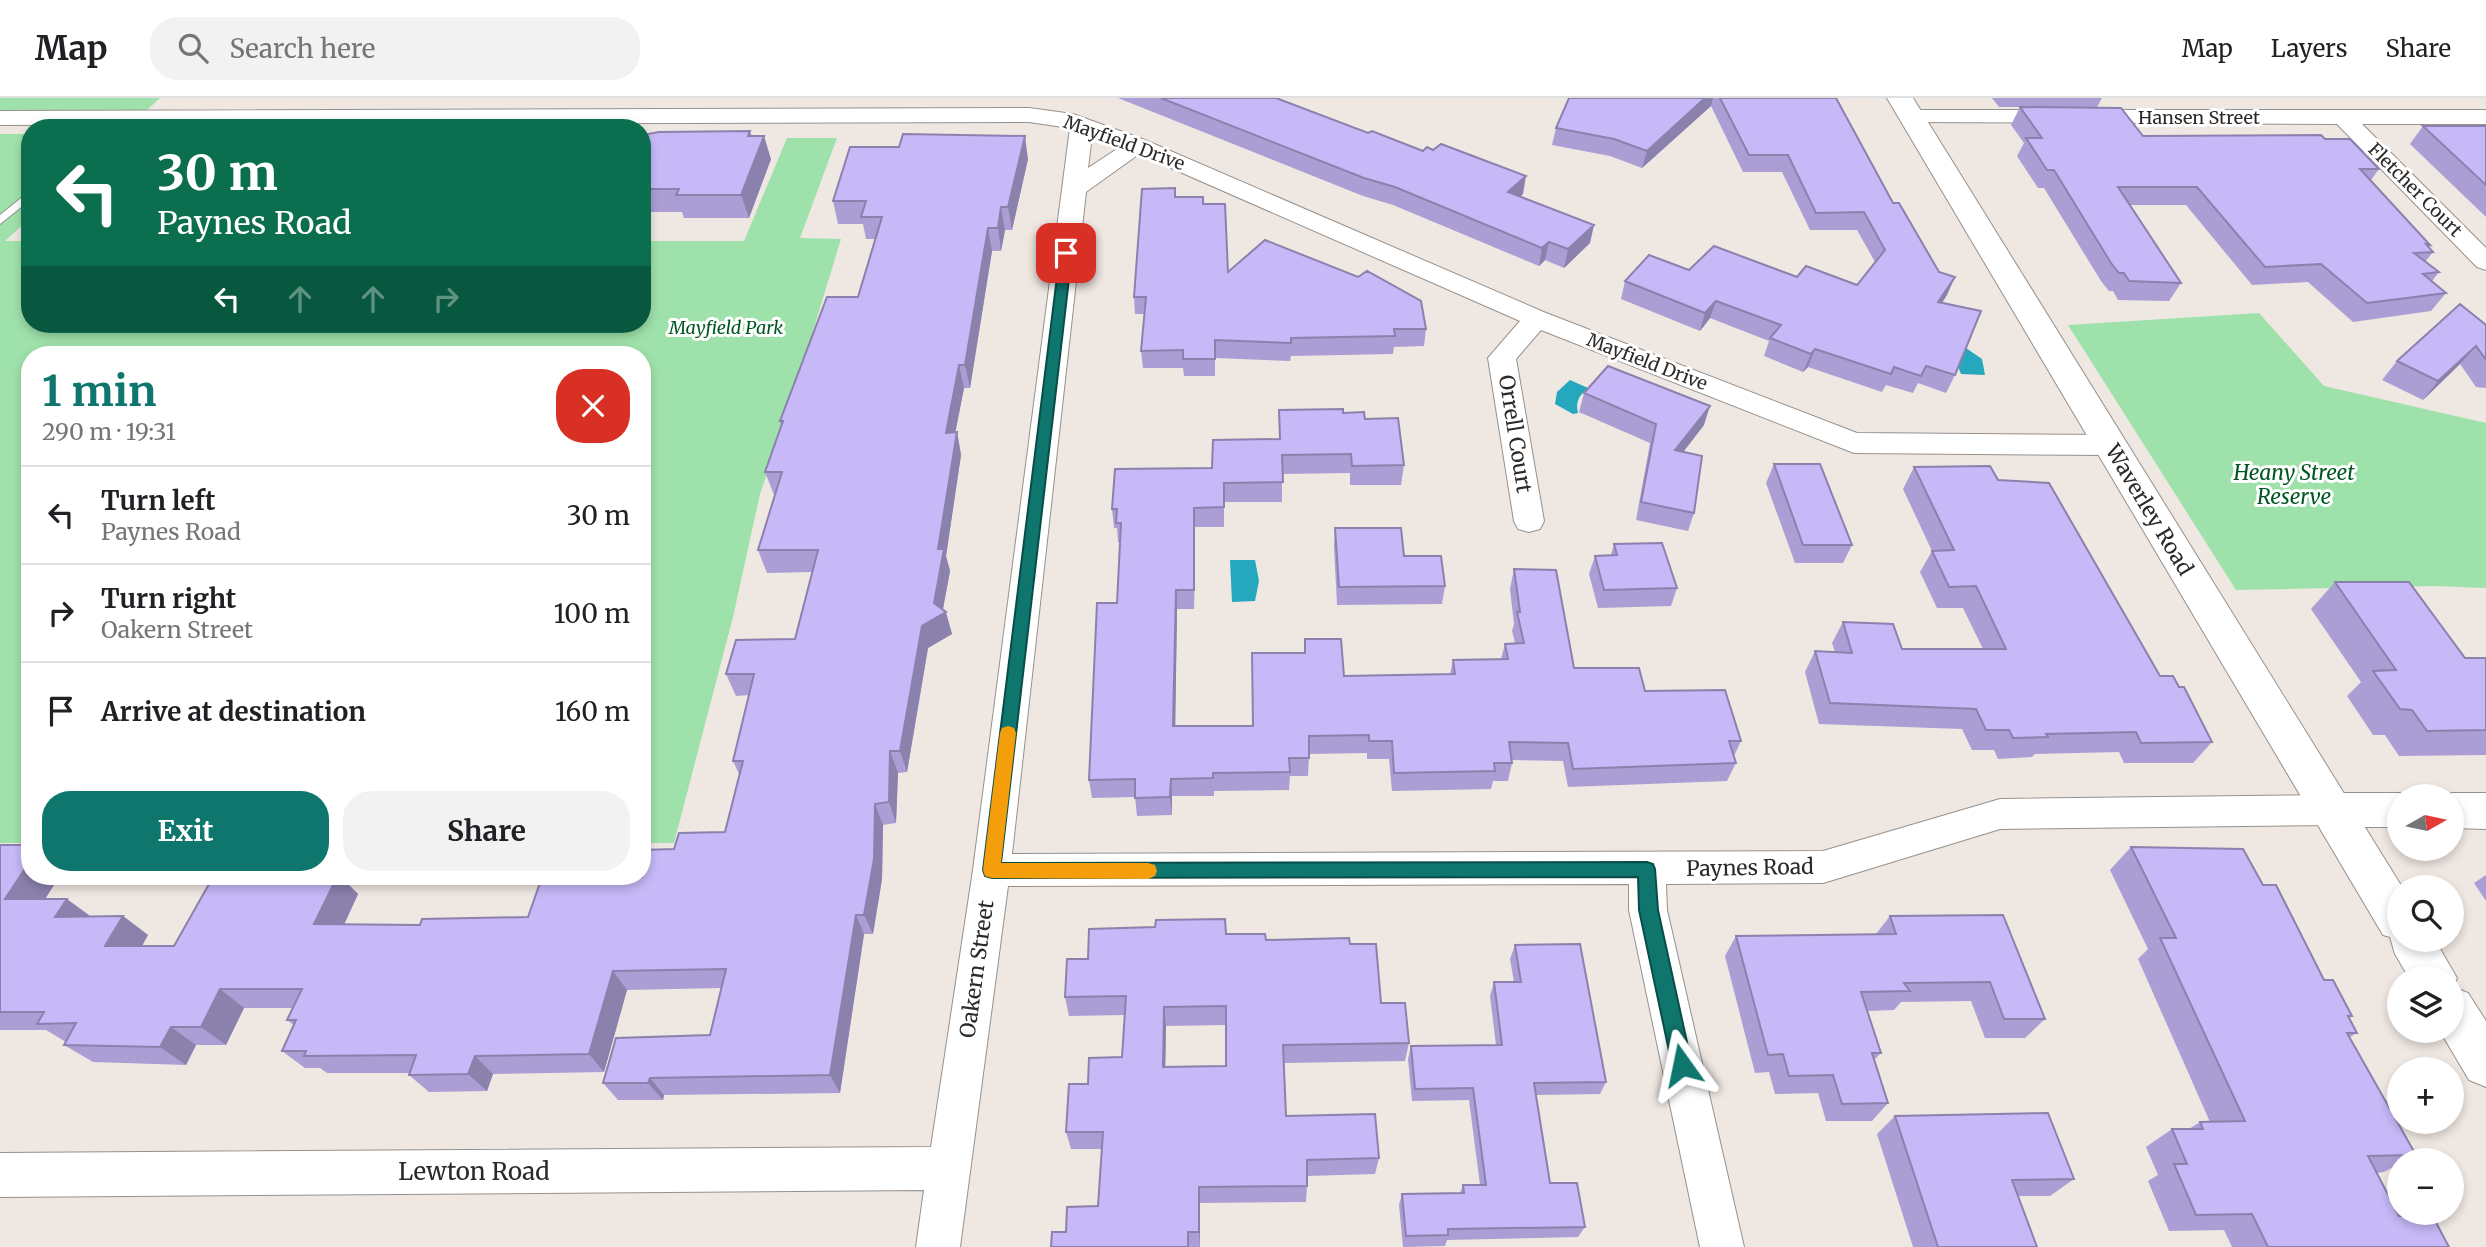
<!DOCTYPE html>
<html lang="en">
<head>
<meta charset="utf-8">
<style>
  body { margin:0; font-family:Merriweather,serif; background:#f2f2f2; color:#202124; height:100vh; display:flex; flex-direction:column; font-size:26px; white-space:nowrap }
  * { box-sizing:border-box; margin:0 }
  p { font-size:23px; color:#757577 }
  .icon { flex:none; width:38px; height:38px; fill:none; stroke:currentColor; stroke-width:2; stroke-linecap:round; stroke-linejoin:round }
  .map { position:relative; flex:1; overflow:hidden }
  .drawer { position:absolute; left:21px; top:248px; width:630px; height:539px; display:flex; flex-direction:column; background:#fff; border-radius:28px; box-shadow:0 4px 10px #0003 }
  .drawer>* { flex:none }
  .guide { position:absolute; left:21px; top:21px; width:630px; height:214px; border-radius:28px; box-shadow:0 4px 10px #0003; background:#0b6e4f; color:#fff; overflow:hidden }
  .needle { width:46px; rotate:81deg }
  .controls { position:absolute; left:2387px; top:686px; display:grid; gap:14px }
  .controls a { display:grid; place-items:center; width:77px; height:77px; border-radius:50%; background:#fff; box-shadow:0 4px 10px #0003; font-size:35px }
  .pin { position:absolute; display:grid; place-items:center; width:60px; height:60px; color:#fff; margin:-30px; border-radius:14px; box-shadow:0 4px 10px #0006 }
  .me { position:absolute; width:77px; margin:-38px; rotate:348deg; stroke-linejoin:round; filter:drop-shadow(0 0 5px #0008) }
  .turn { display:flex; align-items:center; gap:24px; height:147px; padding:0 21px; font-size:32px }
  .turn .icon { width:91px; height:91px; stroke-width:2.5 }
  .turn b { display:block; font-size:49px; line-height:60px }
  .lanes { display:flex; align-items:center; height:66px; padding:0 21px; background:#0003; justify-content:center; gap:35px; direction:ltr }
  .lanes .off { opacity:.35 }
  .round { display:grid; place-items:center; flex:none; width:74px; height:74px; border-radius:28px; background:#f2f2f2 }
  .head { display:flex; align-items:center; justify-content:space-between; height:119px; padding:0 21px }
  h1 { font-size:42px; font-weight:700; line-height:52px; color:#0f766e }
  .button { display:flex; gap:14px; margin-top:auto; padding:14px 21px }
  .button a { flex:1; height:80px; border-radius:28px; background:#0f766e; color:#fff; font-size:28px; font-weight:700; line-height:80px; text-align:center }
  .button a+a { background:#f2f2f2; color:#202124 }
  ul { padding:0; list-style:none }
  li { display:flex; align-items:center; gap:21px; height:98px; padding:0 21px; border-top:2px solid #e0e0e0 }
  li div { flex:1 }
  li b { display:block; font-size:26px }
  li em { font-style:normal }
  header { display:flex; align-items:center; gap:42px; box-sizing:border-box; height:98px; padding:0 35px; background:#fff; border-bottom:2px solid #e0e0e0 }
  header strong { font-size:33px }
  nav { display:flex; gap:38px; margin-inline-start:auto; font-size:24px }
  .search { width:490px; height:63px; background:#f2f2f2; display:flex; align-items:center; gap:18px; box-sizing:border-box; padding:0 24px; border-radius:28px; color:#757577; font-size:26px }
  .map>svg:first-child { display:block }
  .green { fill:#9fe1aa }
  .water { fill:#25a8be }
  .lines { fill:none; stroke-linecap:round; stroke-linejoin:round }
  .service-casing { stroke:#97908b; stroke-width:2 }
  .minor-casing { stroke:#97908b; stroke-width:2 }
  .tertiary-casing { stroke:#97908b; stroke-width:2 }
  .primary-casing { stroke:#97908b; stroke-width:2 }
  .service { fill:#fff; fill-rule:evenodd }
  .minor { fill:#fff; fill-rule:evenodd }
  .tertiary { fill:#fff; fill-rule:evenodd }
  .primary { fill:#fff; fill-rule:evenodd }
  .wall { fill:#ab9ed4; fill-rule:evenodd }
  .shaded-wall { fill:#8b81ad }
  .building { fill:#c7b8f7; stroke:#8b81ad; stroke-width:2; fill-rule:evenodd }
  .route { fill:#0f766e; stroke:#0a4d48; stroke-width:2 }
  .slow { fill:#f59e0b }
  .labels { text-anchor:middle; stroke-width:6; stroke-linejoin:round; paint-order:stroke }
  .far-street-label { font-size:18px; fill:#2c2927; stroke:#fff }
  .far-park-label { font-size:18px; font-style:italic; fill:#005622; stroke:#fff }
  .street-label { font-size:21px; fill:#2c2927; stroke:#fff }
  .park-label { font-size:21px; font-style:italic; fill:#005622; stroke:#fff }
  .near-street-label { font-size:24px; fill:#2c2927; stroke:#fff }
</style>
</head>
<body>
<header>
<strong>Map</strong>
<div class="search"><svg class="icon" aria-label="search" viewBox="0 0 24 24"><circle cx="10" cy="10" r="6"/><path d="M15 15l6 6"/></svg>Search here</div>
<nav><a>Map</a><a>Layers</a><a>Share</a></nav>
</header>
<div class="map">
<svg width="2486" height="1149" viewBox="0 0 2486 1149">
  <rect width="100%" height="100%" fill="#efe7e2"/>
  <path class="green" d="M0 0H160L147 12 21 13 0 12Z
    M0 36H30V120L5 143H30V226H642V143H744L787 40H837L800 140 841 141 785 325 760 396 733 519 674 745H642V257H30V745H0Z
    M2259 215 2324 288 2486 325V490L2433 488 2236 492 2068 227Z"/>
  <path class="water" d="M1963 248 1982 261 1985 277 1961 276 1955 261Z
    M1570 282 1588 290C1580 297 1575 303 1578 315L1573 316 1555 306 1557 294Z
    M1230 462H1255L1259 483 1255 503 1232 504Z"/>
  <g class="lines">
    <defs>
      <path id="service" d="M30 93V102L0 126V117Z"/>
      <path id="minor" d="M1029 10 1073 16 1145 42 1546 215 1857 335 2110 337 2120 340 2124 347 2120 354 2110 357 1854 355 1541 232 1516 261 1544 423 1540 431 1529 434 1518 431 1514 423 1488 260 1520 223 1139 56 1086 94 1012 756 1823 753 2000 701 2332 697 2345 701 2350 712 2345 723 2332 727 2000 731 1823 785 1666 786 1667 812 1744 1149H1700L1629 812V786L1008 788 960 1149H916L924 1092 0 1099V1055L931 1049 973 772 1070 30 1029 24 0 27V13ZM1092 38 1120 49 1088 70Z
        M1912 12H2486V26H2362L2486 150V172L2477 169 2337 26 1904 24 1901 19 1904 14Z"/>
      <path id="tertiary" d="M2332 695H2399L2410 698H2399V729H2332L2317 724 2311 712 2317 700Z
        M2452 695H2486V731L2452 730V698H2444Z"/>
      <path id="primary" d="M1887 0H1913L2402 789H2399V842H2435L2457 880 2453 889 2468 895 2486 923V989L2469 982 2440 933H2452V880H2409L2395 856 2390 839 2383 837Z"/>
    </defs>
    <use href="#service" class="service-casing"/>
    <use href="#minor" class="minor-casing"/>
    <use href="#tertiary" class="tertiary-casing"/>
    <use href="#primary" class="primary-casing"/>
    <use href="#service" class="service"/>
    <use href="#minor" class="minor"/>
    <use href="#tertiary" class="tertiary"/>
    <use href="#primary" class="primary"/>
  </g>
  <path class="wall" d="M1118 0H1276L1523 96 1520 98 1590 145 1564 170 1545 162 1539 168 1393 107 1363 98Z
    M1569 0H1836L1893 105 1947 197 1942 205 1955 277 1946 295 1918 285 1913 295 1886 287 1882 294 1808 269 1803 274 1764 258 1769 243 1710 220 1700 233 1621 201 1625 183 1689 172 1797 179 1857 187 1875 164 1857 132H1810L1782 74H1743L1711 8 1642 70 1610 58 1552 47 1556 30Z
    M1992 0H2102L2097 9 2143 38 2325 41 2379 71 2371 82 2430 147 2428 149 2433 154 2425 164 2439 174 2432 183 2446 195 2431 213 2353 224 2308 184 2252 187 2186 107H2130L2181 185 2169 203 2118 202 2113 193H2109L2101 183 2044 90H2038L2017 58 2024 45 2011 27 2020 9H1999Z
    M2423 28H2486V119L2410 46Z
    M750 33 752 38 771 61 749 120H684L682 114H642V37Z
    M1028 61 1012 132H1005L1001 153H992L970 290H964L955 334H957L961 357 946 458 950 473 943 511 952 536 928 550 907 674 898 675 896 725 883 727 882 781 873 836H864L840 995 664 997 663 1002H618L603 985 710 937 721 890 627 892 604 974 493 976 487 993 429 994 409 977V975H327L320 970H305L282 953 294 927 287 922 294 910H244L226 947H196L186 967 93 964 64 947 66 944 46 932H0V747L30 779H59L45 801 90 818H123L148 837 142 848H174L213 779H341L358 796 344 827H420L528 819 674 751 725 734 739 676 733 663 749 597 736 598 726 576 795 541 812 474 767 475 758 452 775 397H774L765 374 781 328 780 323 858 199 875 141H866L863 126H838L833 103Z
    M1175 99 1204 106 1228 174 1426 231 1424 248 1394 249 1393 256 1291 258 1290 263 1215 260V278H1184L1183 270H1143L1141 253 1145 216H1135L1134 199Z
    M2486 227V290L2476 289 2460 266 2423 302 2382 282 2397 263Z
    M1584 295 1704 327 1683 354 1694 415 1688 433 1636 422 1650 345 1579 314Z
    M1279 312 1343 315 1365 321 1404 367 1401 387H1350V375L1282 376V404H1224V429H1195L1194 511H1177L1175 628H1253L1304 555 1305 541 1344 578 1450 576 1453 562 1501 561 1505 546 1515 545 1512 533 1514 526 1510 491 1514 471 1574 570 1645 593 1741 643 1734 658 1736 665 1727 683 1568 689 1563 663 1512 662V665L1508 683H1493L1491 691 1392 693 1389 661H1367V655L1309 656 1308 678H1290L1289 692 1214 693V698H1172V717L1137 718 1135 699 1092 700 1089 682 1117 505 1120 444H1118L1117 430H1114L1112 411 1279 341Z
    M1774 366 1852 447 1843 465H1795L1766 385Z
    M1914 369 1998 382 2160 578 2212 644 2193 665H2124L2119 654 2035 656 2032 659 1998 661 1994 652H1972L1962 631 1819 626 1805 574 1815 553 1835 554 1832 545 1843 524 1902 551H1983L1963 510H1937L1920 474 1932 453 1903 391Z
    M1335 430 1404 458 1445 488 1442 506 1337 507 1334 449Z
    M1614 446 1677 490 1671 508 1598 510 1589 476 1595 458 1611 457Z
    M2335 484 2465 560H2486V657L2399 658 2385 637H2373L2347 598 2361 584 2311 511Z
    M2131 749 2263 787 2324 882 2352 918 2349 920 2357 935 2350 939 2416 1057 2406 1062H2399V1066L2384 1074 2377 1075 2399 1118 2449 1149H2232L2224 1132 2169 1133 2148 1083 2158 1077 2146 1049 2172 1031H2189L2200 1024H2210L2138 861 2148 851 2110 772Z
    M2486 777V803L2474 785Z
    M1890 818 2045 921 2025 940H1985L1971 903 1901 904 1894 912 1867 913 1881 955 1874 962 1888 1005 1872 1023H1826L1818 995 1775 996 1769 974 1755 975 1725 858 1736 838 1876 836Z
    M1226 836 1266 842 1350 846 1381 905 1409 945 1405 963 1284 965 1286 1018 1379 1060 1375 1076 1307 1078V1088L1306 1104 1200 1105V1149H1051L1066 1134 1098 1108 1102 1051H1071L1066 1034 1088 986 1122 959 1125 917 1069 918 1065 899 1088 861ZM1226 927V968L1165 969 1166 928Z
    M1515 847 1606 984 1600 996 1536 997 1550 1085 1585 1129 1578 1139 1447 1142 1445 1148 1403 1149 1399 1107 1402 1096 1460 1095 1463 1087H1480L1469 1002 1412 1003 1408 961 1411 948 1496 947 1490 898 1494 884H1514L1510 861Z
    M1895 1018 2074 1081 2050 1098H2018L2037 1149H1913L1877 1036Z"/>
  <path class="shaded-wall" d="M1705 0H1713L1711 8 1642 70 1647 53Z
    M764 38 771 61 749 120 741 97Z
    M1025 38 1028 61 1012 132 1008 109Z
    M1526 78 1523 96 1505 112 1508 94Z
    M1001 109 1005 132 1001 153 998 130Z
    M1594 127 1590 145 1564 170 1568 151Z
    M988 130 992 153 970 290 965 267Z
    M1549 144 1545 162 1539 168 1542 150Z
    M1955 179 1947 197 1930 222 1938 204Z
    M1716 203 1710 220 1700 233 1705 215Z
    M2476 248 2460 266 2423 302 2438 283Z
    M1815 251 1808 269 1803 274 1811 256Z
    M959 267 964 290 951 357 946 335Z
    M1710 308 1704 327 1670 371 1675 352Z
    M957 334 961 357 946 458 950 473 942 516 946 514 952 536 928 550 907 674 900 653 922 528 934 505 938 451Z
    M1194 410 1195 429 1194 511Z
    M1176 492 1177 511 1175 646 1173 628Z
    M890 653 898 675 896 725 889 704Z
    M1171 681 1172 698V717L1170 699Z
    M875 706 883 727 882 781 873 836 864 817Z
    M30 763V779H59L33 820 5 801Z
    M337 779H341L358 796 335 846 314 826Z
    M67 801 93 820 55 819Z
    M856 817 864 836 840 995 830 977Z
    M123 818 148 837 131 867 105 848Z
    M613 873 627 892 604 974 589 956Z
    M220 891 244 910 226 947 201 929Z
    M1164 909 1166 928 1165 987 1163 969Z
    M171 929 196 947 186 967 160 949Z
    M475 958 493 976 487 993 468 976Z
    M650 980 664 997 663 1002 648 985Z
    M1199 1089 1200 1105V1149L1199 1134Z"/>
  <path class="building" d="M1161 0H1276L1368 35 1372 33 1423 53 1427 49 1433 52 1441 46 1526 78 1508 94 1594 127 1568 151 1549 144 1542 150 1395 89 1364 80Z
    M1569 0H1705L1647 53 1614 41 1556 30Z
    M1720 0H1836L1893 105H1899L1939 174 1955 179 1938 204 1981 213 1955 277 1926 268 1921 278 1894 269 1891 276 1815 251 1811 256 1770 240 1781 227 1716 203 1705 215 1625 183 1649 157 1689 172 1714 148 1797 179 1806 168 1857 187 1885 152 1864 114 1816 115 1788 57H1749Z
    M2020 9 2121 10 2143 38 2321 37 2325 41H2350L2379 71H2360L2430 147 2426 146 2433 154 2414 155 2439 174 2423 176 2446 195 2367 205 2321 166 2265 169 2197 89H2118L2181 185 2129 183 2124 175H2119L2111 165 2054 72H2047L2026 40H2042Z
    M2423 28H2486V87Z
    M750 33 748 38H764L741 97H676L679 91H642V37L659 34Z
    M903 36 1025 38 1008 109H1001L998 130H988L965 267H959L946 335 957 334 938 451H944L934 505 946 514 922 528 900 653H890L889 704 875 706 874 761 864 817H856L830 977 650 980 648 985H603L616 940 710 937 726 871 613 873 589 956 475 958 468 976 409 977 416 957 304 958 306 953H282L296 922H287L302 891H220L201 929H171L160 949 64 947 76 925 37 926 44 914H0V747H30V763L5 801H67L55 819 123 818 105 848H174L213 779H337L314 826 420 827 422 821 528 819 542 779H642V752L674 751 679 735 725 734 743 663H733L754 576H726L736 542 795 541 818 452H758L782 374H765L783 323H780L827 199H858L882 119H861L866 103H833L850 49H899Z
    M1175 90V99H1203V106H1225L1228 174 1265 142 1358 179 1367 173 1421 203 1426 231H1394L1395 238 1291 240V245L1215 242V261H1183V252L1141 253 1146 199H1134L1142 91Z
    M2460 206 2486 227V262L2476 248 2438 283 2397 263Z
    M1608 268 1710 308 1675 352 1702 358 1694 415 1641 404 1656 326 1584 295Z
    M1343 311V315L1364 314 1365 321 1398 320 1404 367 1352 368 1351 356 1282 357 1283 384 1224 385V409L1194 410V492H1176L1173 628H1253L1252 555H1305V541H1341L1344 578 1455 576 1453 562 1508 561 1505 546 1524 545 1517 514H1520L1514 471 1556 472 1574 570H1639L1645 593 1725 592 1741 643H1729L1736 665 1573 671 1568 645 1509 644 1512 665H1494L1495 673 1394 675 1392 643H1369V637L1309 638V660H1289L1290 674 1213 675V680L1171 681 1170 699 1135 700V681L1089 682 1097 505H1117L1121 425H1116L1117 411H1112L1115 371 1212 370 1213 342 1280 341 1279 312Z
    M1774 366H1820L1852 447H1803Z
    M1990 368 1998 382 2049 385 2160 578H2173L2179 589H2184L2212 644 2141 645 2136 634 2046 636 2048 639 2013 640 2009 632H1986L1976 611 1830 605 1815 553 1852 555 1843 524 1893 526 1902 551H2006L1976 488 1949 489 1932 453 1954 452 1914 369Z
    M1335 430H1401L1404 458H1441L1445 488 1339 489Z
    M1662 445 1677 490 1604 492 1595 458 1617 457 1614 446Z
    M2335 484H2409L2465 560H2486V632L2427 633 2412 612 2400 611 2373 573 2396 572Z
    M2131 749 2243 751 2263 787H2276L2324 882H2333L2352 918H2348L2357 935H2347L2416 1057 2368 1058 2399 1118 2432 1117 2449 1149H2268L2252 1116 2196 1117 2174 1066H2187L2172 1031H2203L2200 1024 2245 1023 2160 840H2176Z
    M2003 817 2045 921H2004L1990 884 1904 885 1910 893 1861 894 1881 955H1872L1888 1005 1842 1006 1833 977 1789 978 1783 956 1768 957 1736 838 1896 836 1890 818Z
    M1225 821 1226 836H1265L1266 842 1349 840 1350 846H1376L1381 905H1405L1409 945 1283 947 1286 1018 1375 1016 1379 1060 1307 1062V1088L1199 1089V1134H1188V1149H1051L1052 1134H1066L1067 1109 1098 1108 1103 1034H1066L1069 986H1088L1089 960 1122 959 1126 898 1065 899 1067 861H1088L1089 831 1155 829 1156 822ZM1226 908V968L1163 969 1164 909Z
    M1580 846 1606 984 1534 985 1550 1085H1577L1585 1129 1448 1131V1137L1406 1138 1402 1096 1464 1095 1463 1087H1486L1473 990 1415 991 1411 948 1502 947 1494 884H1521L1515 847Z
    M2048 1015 2074 1081 2012 1082 2037 1149H1938L1895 1018Z"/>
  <path class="route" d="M1066 152 1072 155 1001 765 1647 764 1653 766 1655 771 1658 812 1692 967 1689 974 1682 977 1675 974 1672 967 1639 812 1638 779 992 780 985 778 983 772 1060 155Z"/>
  <path class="slow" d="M1008 628 1014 630 1016 635 1001 765H1148L1155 767 1157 773 1155 778 1148 781 992 780 985 778 983 772 1000 635 1002 630Z"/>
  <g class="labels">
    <g class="far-street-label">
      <text x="2199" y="26">Hansen Street</text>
      <text transform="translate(1124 45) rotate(20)" y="6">Mayfield Drive</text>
      <text transform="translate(2415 92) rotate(45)" y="6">Fletcher Court</text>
      <text transform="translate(1647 264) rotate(21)" y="6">Mayfield Drive</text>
    </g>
    <g class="far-park-label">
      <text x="726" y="236">Mayfield Park</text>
    </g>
    <g class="street-label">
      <text transform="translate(1515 336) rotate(81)" y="7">Orrell Court</text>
      <text transform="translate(2149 412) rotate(59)" y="7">Waverley Road</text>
      <text transform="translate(1750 770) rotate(-1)" y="7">Paynes Road</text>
      <text transform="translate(977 871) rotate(-82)" y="7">Oakern Street</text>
    </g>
    <g class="park-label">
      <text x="2294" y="382">Heany Street<tspan x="2294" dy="24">Reserve</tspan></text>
    </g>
    <g class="near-street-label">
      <text x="474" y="1082">Lewton Road</text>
    </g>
  </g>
</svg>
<div class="controls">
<a><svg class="needle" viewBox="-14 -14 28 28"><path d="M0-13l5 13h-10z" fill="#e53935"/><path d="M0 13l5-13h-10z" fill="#757577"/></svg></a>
<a><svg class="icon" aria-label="search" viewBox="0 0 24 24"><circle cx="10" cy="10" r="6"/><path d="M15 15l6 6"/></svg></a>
<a><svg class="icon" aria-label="layers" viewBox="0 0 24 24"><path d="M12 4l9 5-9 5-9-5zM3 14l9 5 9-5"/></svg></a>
<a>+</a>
<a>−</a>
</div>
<div class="pin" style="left:1066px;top:155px;background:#d93025"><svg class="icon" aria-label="arrive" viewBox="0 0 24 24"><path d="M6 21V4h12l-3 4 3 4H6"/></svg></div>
<svg class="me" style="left:1682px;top:967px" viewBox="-20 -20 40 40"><path d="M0-17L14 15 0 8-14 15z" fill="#0f766e" stroke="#fff" stroke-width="4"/></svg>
<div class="guide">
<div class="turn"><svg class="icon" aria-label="left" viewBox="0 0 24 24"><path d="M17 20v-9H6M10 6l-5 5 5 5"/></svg><div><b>30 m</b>Paynes Road</div></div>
<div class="lanes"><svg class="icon" aria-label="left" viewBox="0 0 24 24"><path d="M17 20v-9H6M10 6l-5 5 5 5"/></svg><svg class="icon off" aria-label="ahead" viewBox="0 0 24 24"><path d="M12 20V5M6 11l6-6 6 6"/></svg><svg class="icon off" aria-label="ahead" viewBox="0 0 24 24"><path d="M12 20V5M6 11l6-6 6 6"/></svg><svg class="icon off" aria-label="right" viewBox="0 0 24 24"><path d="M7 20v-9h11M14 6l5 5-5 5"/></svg></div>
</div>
<section class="drawer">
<div class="head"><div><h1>1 min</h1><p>290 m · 19:31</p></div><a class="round" style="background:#d93025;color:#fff"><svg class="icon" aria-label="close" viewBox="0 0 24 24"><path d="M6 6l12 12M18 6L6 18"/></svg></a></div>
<ul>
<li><svg class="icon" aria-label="left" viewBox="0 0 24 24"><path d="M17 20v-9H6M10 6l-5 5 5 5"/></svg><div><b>Turn left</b><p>Paynes Road</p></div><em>30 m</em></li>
<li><svg class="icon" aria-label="right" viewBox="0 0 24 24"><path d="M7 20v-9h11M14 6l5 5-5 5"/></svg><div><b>Turn right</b><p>Oakern Street</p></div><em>100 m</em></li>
<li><svg class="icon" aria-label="arrive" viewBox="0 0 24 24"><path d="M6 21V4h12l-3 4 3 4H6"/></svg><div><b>Arrive at destination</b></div><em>160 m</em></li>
</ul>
<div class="button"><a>Exit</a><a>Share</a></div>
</section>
</div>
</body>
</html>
